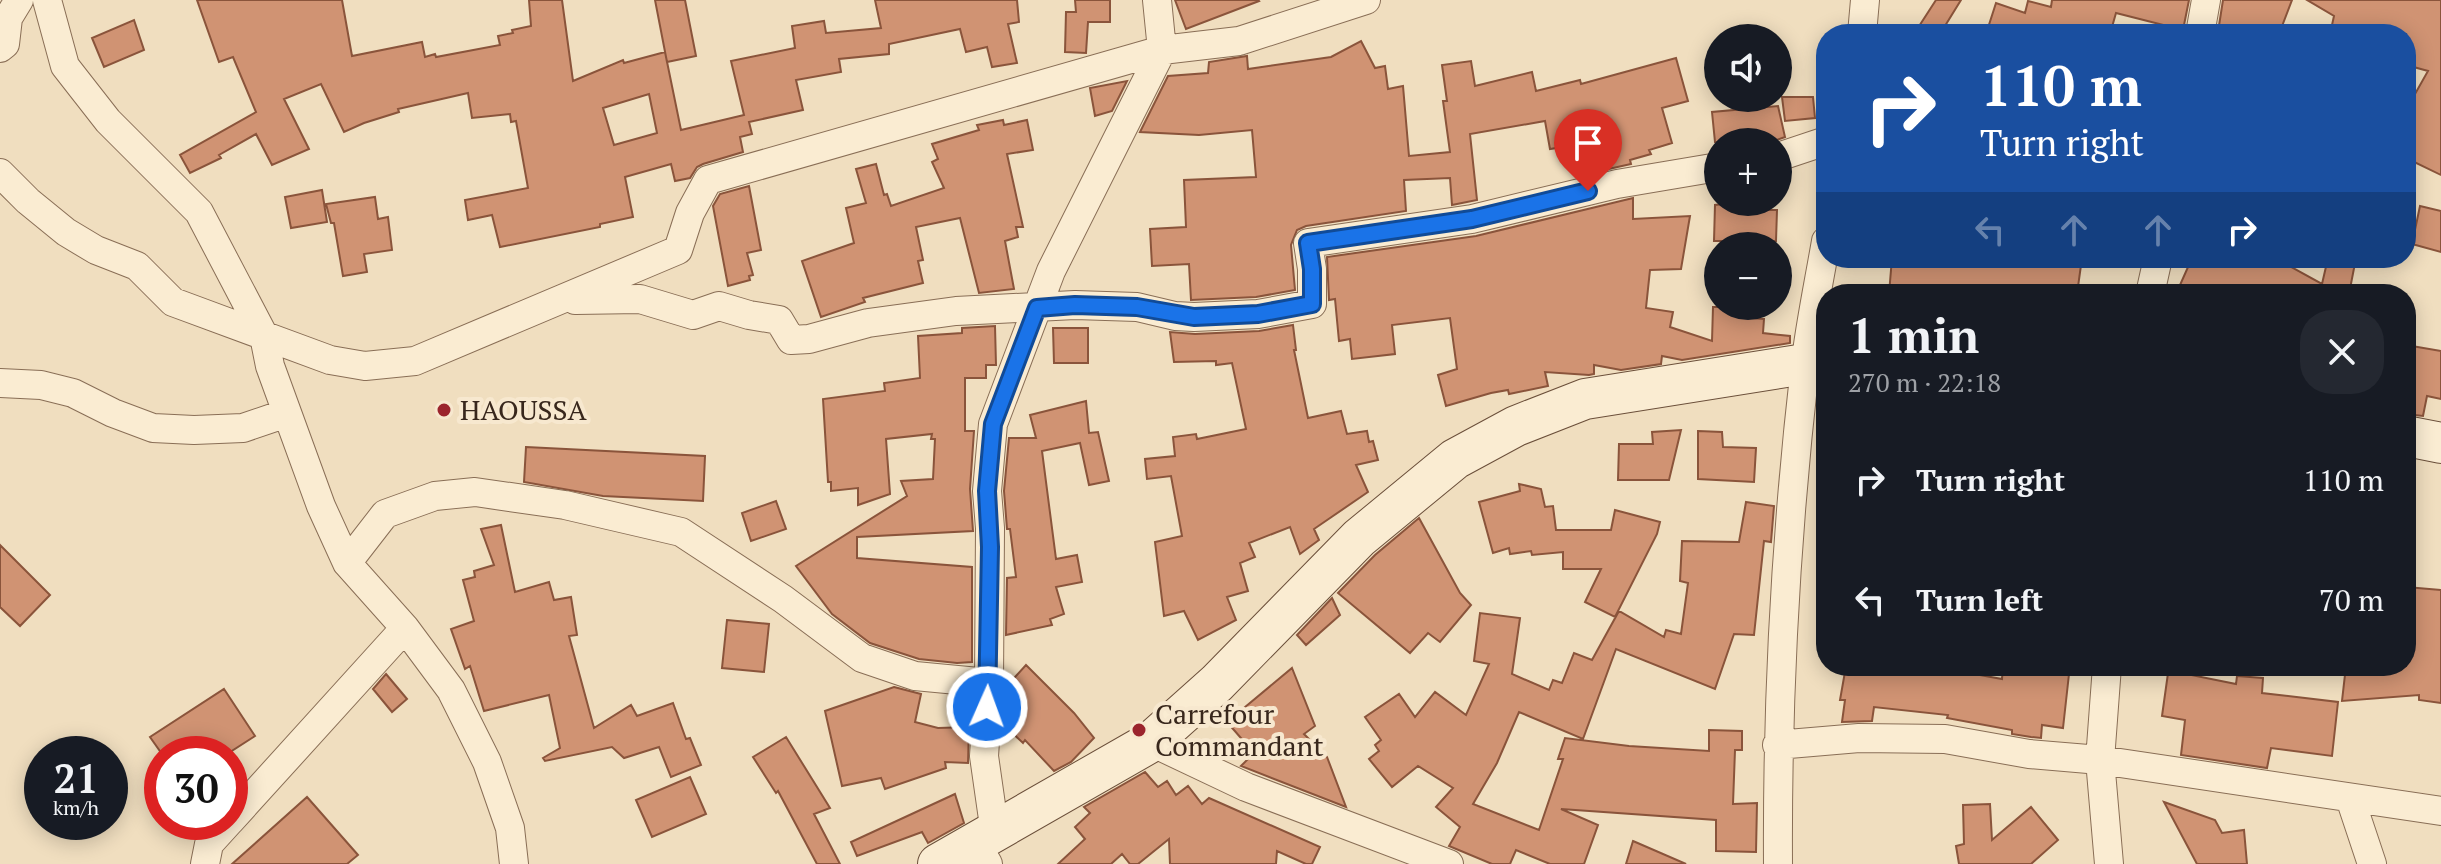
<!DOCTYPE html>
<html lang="en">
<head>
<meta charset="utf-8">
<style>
  body { margin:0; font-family:"PT Serif",serif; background:#242831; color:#f1f3f6; height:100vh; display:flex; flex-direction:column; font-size:30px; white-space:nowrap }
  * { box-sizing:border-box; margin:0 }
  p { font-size:26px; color:#9ea1a6 }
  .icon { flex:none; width:44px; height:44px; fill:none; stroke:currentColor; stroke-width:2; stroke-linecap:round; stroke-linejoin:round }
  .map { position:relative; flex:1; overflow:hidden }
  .details { position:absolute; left:1816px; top:284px; width:600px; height:392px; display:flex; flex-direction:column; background:#171b24; border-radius:32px; box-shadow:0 4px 20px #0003 }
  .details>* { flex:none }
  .top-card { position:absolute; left:1816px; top:24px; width:600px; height:244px; border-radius:32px; box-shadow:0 4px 20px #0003; background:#1a4fa0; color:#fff; overflow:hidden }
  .controls { position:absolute; left:1704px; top:24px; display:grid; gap:16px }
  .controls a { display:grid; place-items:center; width:88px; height:88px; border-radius:50%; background:#171b24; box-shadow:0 4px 20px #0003; font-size:40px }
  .speed { position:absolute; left:24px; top:736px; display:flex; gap:16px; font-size:40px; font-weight:700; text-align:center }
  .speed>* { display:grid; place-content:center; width:104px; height:104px; border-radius:50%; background:#171b24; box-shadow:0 4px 20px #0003; line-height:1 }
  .speed small { font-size:20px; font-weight:400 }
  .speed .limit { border:12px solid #d22; background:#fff; color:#111 }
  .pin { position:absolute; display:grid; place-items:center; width:68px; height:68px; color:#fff; margin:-82px -34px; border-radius:50% 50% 50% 0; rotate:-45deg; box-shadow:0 0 8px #0007 }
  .pin .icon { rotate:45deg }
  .me { position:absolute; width:88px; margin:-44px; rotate:2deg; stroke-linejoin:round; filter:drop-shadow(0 0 6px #0008) }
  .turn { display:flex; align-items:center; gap:28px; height:168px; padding:0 32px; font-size:36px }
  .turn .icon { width:104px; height:104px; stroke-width:2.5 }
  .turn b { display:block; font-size:56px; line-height:68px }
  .lanes { display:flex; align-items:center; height:76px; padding:0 32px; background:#0003; justify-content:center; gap:40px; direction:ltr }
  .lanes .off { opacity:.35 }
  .round { display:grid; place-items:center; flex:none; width:84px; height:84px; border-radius:32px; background:#242831 }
  .overview { display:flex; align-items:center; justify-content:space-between; height:136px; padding:0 32px }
  h1 { font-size:48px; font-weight:700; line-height:60px }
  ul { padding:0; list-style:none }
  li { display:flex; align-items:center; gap:24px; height:120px; padding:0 32px }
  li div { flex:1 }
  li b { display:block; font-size:30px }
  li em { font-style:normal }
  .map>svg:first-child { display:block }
  .building { fill:#d09373; stroke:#8a543b; stroke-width:2; fill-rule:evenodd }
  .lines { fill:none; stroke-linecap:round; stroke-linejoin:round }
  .street-casing { stroke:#896e56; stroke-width:30 }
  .secondary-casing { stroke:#6b4f3a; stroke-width:42 }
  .street { stroke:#faecd2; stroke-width:28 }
  .secondary { stroke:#faecd2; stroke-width:40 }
  .route-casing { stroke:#114b97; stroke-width:20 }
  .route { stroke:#1a73e8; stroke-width:14 }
  .poi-dot { fill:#9b242d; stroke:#f7e8cf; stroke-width:3 }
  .labels { text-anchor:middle; stroke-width:8; stroke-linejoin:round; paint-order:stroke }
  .poi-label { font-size:28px; fill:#38271c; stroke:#f7e8cf; text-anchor:start }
</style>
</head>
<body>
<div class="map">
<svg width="2441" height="864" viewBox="0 0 2441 864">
  <rect width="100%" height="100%" fill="#f0debf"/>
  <path class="building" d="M197 0H342L352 56 422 42 425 57 435 54 436 57 500 45 498 36 513 33 512 30 531 26 529 0H562L573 81 623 60 624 63 665 52 681 130 744 115 731 61 795 48 792 26 824 21 826 33 881 28 875 0H1017L1019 22 1008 24 1017 63 992 67 987 47 966 52 960 29 889 44V54L839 59 841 72 796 80 803 110 749 122 752 134 740 137 743 152 703 164 697 167 690 178 675 181 671 164 625 177 633 217 600 224V227L500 247 492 215 468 220 465 200 528 188 516 121 511 122 510 114 472 118 468 93 398 109 399 112 364 123 344 132 321 84 284 99 309 149 272 165 256 134 219 155 221 158 190 173 180 155 256 112 233 57 219 62ZM649 94 657 133 614 145 603 108Z
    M655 0H685L696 56 667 62Z
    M1075 0H1110V22H1088L1086 53 1065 52 1066 12H1076Z
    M1175 0H1258L1259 1 1186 29Z
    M1936 0H1961L1940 34H1914Z
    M2052 0H2189L2183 30 2116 13 2110 34H1986L1996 3 2025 13 2028 1 2051 7Z
    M2223 0H2292L2279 34H2227L2218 32Z
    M2307 0H2441V175L2406 158V110L2428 71 2406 65V34H2330L2334 16Z
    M134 20 144 50 104 67 92 38Z
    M1361 41 1375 68 1385 66 1388 89 1403 86 1409 156 1450 152 1443 101H1447L1442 65 1471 61 1475 86 1532 72 1536 91 1580 80 1581 84 1676 58 1688 101 1662 108 1672 143 1649 150 1651 154 1630 160 1631 164 1595 172 1585 146 1582 148 1581 144 1550 149 1545 121 1470 134 1477 200 1452 205 1450 178 1404 180 1406 211 1306 226 1297 230 1291 245 1295 290 1256 297 1191 300 1189 264 1152 266 1150 229 1186 227 1184 180 1256 177 1252 130 1199 135 1140 132 1168 76 1208 73 1209 62 1247 56 1248 69 1331 57Z
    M1127 81 1112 111 1095 116 1090 88Z
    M1782 97H1813L1815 118 1785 121Z
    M1778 106 1785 137 1771 142H1715L1712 112Z
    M1003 120 1004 125 1027 120 1033 150 1007 154 1023 227H1016L1018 237 1005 241 1014 289 979 293 960 218 916 227 923 260 918 261 923 283 863 298 865 302 821 317 802 261 854 243 846 208 866 203 856 169 876 164 884 195 887 194 891 206 944 188 932 162 938 159 932 144 979 130 977 125Z
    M749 186 761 250 747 253 753 275 749 276 750 280 728 286 713 206 720 194Z
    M322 190 327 222 291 228 285 197Z
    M375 197 378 219 388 217 392 250 364 254 367 272 343 276 334 223H331L326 204Z
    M1633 198V219L1690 216 1681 269 1650 270 1646 308 1673 312 1670 327 1712 341 1713 307H1752V318L1764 319 1763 333 1790 336V343L1682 360 1662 356 1661 364 1621 370 1594 365V374L1589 375 1545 372 1548 386 1509 394 1508 390 1491 393 1446 406 1438 375 1457 369 1450 318 1392 325 1395 354 1352 359 1350 339 1339 341 1335 299 1329 300 1327 257 1476 236Z
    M1741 202 1742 209 1754 206 1759 210H1777L1776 241H1714L1715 205Z
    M2420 206 2441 211V252L2412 244Z
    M1892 258H2082L2077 294H1889Z
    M2192 258H2275L2322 284 2328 258H2356L2349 294H2176Z
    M1293 325 1296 350H1294L1308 418 1341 411 1347 434 1367 431 1369 442 1373 441 1378 460 1356 465 1368 492 1314 529 1319 540 1300 554 1290 527 1249 543 1255 557 1240 563 1248 591 1227 597 1236 620 1198 640 1184 611 1164 616 1155 542 1182 536 1171 476 1147 479 1145 459 1175 456 1173 437 1196 434 1197 439 1246 429 1232 363 1216 365V361L1174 362 1170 332 1195 334 1259 331Z
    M995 326 996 365H986V378H965V431H974L970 489 973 531 857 537V558L972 567V662L957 663 919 659 870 643 832 614 796 566 907 496 901 481 933 479 935 439H931L932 434 886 439 890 494 858 505V488L831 491V482H828L823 399 885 391 884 383 920 378 918 336 962 333V328Z
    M1053 328H1088V363H1054Z
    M2406 345 2441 351V399L2427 396 2423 416 2406 414Z
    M1086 401 1089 433 1098 432 1109 481 1089 485 1080 443 1042 451 1056 559 1077 555 1082 582 1056 587 1064 614 1050 619 1052 625 1006 635 1007 578 1016 577 1010 529H1007L1004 491 1009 438H1036L1030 415Z
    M1681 430 1669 480H1618L1619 444H1653L1652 432Z
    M1698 431 1722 432 1723 447 1756 448 1754 482 1698 479Z
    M526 447 705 456 703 501 603 496 524 482Z
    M1519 484 1541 489 1545 507 1553 506 1556 530H1611L1615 510 1660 522 1657 534 1615 617 1585 602 1601 569H1563V552L1532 555 1531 551 1510 554 1509 548 1493 553 1479 502 1520 491Z
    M776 501 786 529 751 541 742 513Z
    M1746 502 1774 506 1771 542 1764 541 1754 635 1734 634 1715 689 1616 649 1583 739 1519 712 1497 763 1473 804 1539 830 1563 759H1558L1565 738 1629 746 1709 751V730L1742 731V750H1735L1733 804 1757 803 1756 852 1716 851V820L1561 809 1598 825 1584 864H1550L1516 850 1510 864H1492L1449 846 1460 827 1436 807 1453 788 1418 766 1392 787 1369 759 1379 751 1375 745 1381 740 1365 717 1399 694 1415 717 1435 692 1466 715 1489 664 1474 661 1480 613 1520 618 1512 674 1549 690 1553 680 1562 683 1574 653 1592 660 1619 611 1664 637 1666 630 1681 634 1688 583 1680 581 1682 541 1739 542Z
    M1419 518 1460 593 1471 605 1440 642 1428 633 1410 653 1338 593 1375 555Z
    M501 525 515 592 549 582 554 600 571 597 577 635 569 636 594 728 631 705 637 716 673 703 686 739 690 738 701 765 671 777 659 747 624 758 612 747 545 761 543 758 560 748 549 695 484 711 470 666 465 669 451 629 474 621 463 580 475 577 474 571 494 565 481 529Z
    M0 545 50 595 20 626 0 607Z
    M2406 587 2441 590V703L2419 700V695L2342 701 2346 666H2406Z
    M1332 598 1340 615 1306 645 1297 635Z
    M727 620 769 624 764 672 722 668Z
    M1026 665 1074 713 1094 738 1071 762 1054 771 1025 740 1023 743 1003 724 1006 687Z
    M1846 666H1952V670L2002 679 2003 666H2031V670L2069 674 2063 728 2042 725 2041 738 2031 737 2012 734V730L1947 718 1948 715 1874 707 1872 721 1842 722 1845 700H1840Z
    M2169 666H2190L2191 675 2236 684 2237 676 2263 678 2262 693 2338 702 2332 756 2271 748 2267 768 2181 755 2185 720 2162 716Z
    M1292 668 1315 726 1304 734 1327 757 1346 807 1241 766 1254 753 1227 722Z
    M386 674 407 699 392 712 373 689Z
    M894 687 921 694 915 722 938 728 969 727 968 763 945 762 946 768 885 789 881 778 842 786 825 711Z
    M224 689 255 736 227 754H162L150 737Z
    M786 737 830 808 814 814 840 864H817L778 791 776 793 753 757Z
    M1145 772 1158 787 1167 781 1176 795 1188 786 1202 804 1209 798 1320 847 1312 864H1306L1277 851 1276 864H1170L1169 839 1138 864H1130L1122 854 1111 864H1058L1085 839 1075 827 1090 813 1084 807Z
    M690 777 706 814 652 837 636 800Z
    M955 794 964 823 928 843 922 832 857 856 851 842Z
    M307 797 358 855 347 864H232Z
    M2164 802 2215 820 2222 833 2244 830 2247 864H2197Z
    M1990 804 1992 840 2031 807 2058 840 2031 864H1959L1956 846 1964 844 1963 805Z
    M1633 841 1686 864H1626Z"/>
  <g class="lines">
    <defs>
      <path id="street" d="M47 0 65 66 108 121 199 212 264 336 270 366 321 506 347 563 405 628 451 690 487 762 510 828 514 864
        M1862 34 1865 0
        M2200 34 2206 0
        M0 48 5 44 8 18 19 0
        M1778 157 1826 141
        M0 173 28 201 66 232 96 250 137 266 173 302 330 360 365 366 415 361 678 250 690 213 708 180 1162 50 1239 41 1366 0
        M2150 294 2158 258
        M575 300 640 299 693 315 719 306 749 315 779 320 791 340 809 339 868 323 956 311 1075 305 1137 307 1175 316 1194 317 1258 314 1312 304V269L1308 243 1472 219 1617 184 1718 167
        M0 383 41 385 73 393 113 413 153 428 194 430 243 428 287 413
        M347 563 385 514 435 496 475 492 565 505 681 532 783 599 862 658 915 676 989 683
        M2107 666 2100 760 2109 864
        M1151 742 1246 787 1449 864
        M1777 745 1859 738 1945 739 2029 754 2100 760 2441 811
        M2350 798 2372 864
        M230 821 405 628
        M995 833 984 756 989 683 990 528 987 491 993 424 1051 271 1162 50 1157 0
        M976 843 988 864
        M205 864 209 844 229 822
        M1778 864C1777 698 1786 532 1805 367 1810 324 1819 282 1826 241"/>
      <path id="secondary" d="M2406 436 2441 443
        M938 864 1151 742 1217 683 1359 538 1455 459 1516 426 1585 399 1805 364 1826 367"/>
    </defs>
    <use href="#street" class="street-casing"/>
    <use href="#secondary" class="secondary-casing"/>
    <use href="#street" class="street"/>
    <use href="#secondary" class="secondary"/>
  </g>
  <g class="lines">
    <defs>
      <path id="route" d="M987 707 990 547 987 491 993 424 1037 308 1075 305 1137 307 1194 317 1258 314 1312 304V269L1308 243 1472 219 1588 191"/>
    </defs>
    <use href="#route" class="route-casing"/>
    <use href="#route" class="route"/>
  </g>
  <g class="poi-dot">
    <circle cx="444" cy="410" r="8"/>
    <circle cx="1139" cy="730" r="8"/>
  </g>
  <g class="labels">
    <g class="poi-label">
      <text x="460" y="420">HAOUSSA</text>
      <text x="1155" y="724">Carrefour<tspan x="1155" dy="32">Commandant</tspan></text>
    </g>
  </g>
</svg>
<div class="controls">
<a><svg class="icon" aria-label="sound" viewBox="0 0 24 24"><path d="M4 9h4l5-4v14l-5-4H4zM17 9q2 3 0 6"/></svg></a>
<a>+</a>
<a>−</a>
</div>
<div class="speed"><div>21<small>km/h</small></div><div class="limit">30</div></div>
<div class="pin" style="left:1588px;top:191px;background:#d93025"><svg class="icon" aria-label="arrive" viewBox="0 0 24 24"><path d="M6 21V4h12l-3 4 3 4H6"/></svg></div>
<svg class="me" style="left:987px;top:707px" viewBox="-20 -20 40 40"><circle r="17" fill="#1a73e8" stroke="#fff" stroke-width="3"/><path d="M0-11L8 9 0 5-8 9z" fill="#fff"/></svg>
<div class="top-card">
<div class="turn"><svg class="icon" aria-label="right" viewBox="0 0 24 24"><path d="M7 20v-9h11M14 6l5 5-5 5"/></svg><div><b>110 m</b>Turn right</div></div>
<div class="lanes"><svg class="icon off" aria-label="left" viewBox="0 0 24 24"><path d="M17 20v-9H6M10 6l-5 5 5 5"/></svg><svg class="icon off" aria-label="ahead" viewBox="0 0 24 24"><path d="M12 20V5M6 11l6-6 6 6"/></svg><svg class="icon off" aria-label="ahead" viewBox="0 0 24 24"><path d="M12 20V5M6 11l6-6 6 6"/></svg><svg class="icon" aria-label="right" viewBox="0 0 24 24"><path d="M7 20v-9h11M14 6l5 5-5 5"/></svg></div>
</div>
<section class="details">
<div class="overview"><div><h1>1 min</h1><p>270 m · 22:18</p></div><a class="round"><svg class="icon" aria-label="close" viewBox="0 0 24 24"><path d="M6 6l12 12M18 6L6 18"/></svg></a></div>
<ul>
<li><svg class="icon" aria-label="right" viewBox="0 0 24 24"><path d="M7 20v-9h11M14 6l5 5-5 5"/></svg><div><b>Turn right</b></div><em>110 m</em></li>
<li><svg class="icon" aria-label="left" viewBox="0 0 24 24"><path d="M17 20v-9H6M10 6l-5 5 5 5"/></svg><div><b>Turn left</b></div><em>70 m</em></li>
</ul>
</section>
</div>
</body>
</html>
